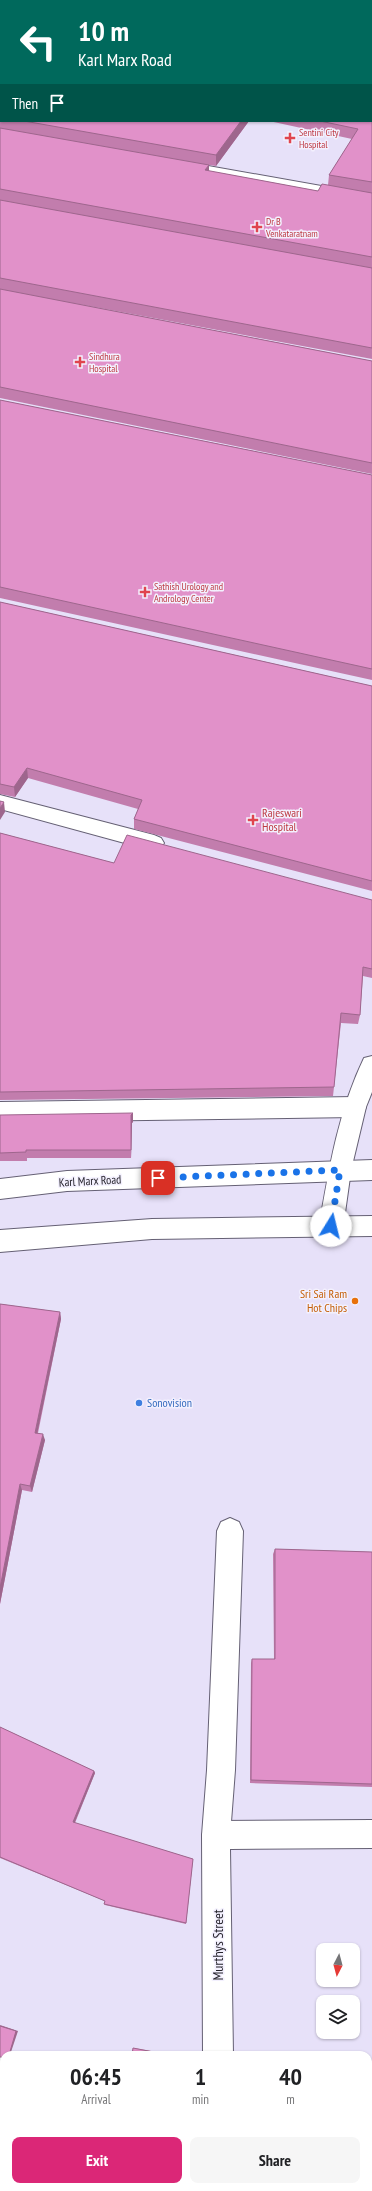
<!DOCTYPE html>
<html lang="en">
<head>
<meta charset="utf-8">
<style>
  body { margin:0; font-family:"PT Sans Narrow",sans-serif; background:#f6f6f6; color:#202124; height:100vh; display:flex; flex-direction:column; font-size:15px; white-space:nowrap }
  * { box-sizing:border-box; margin:0 }
  p { font-size:13px; color:#757577 }
  .icon { flex:none; width:22px; height:22px; fill:none; stroke:currentColor; stroke-width:2; stroke-linecap:round; stroke-linejoin:round }
  .map { position:relative; flex:1; overflow:hidden }
  .drawer { position:absolute; left:0px; top:2051px; width:372px; height:140px; display:flex; flex-direction:column; background:#fff; border-radius:12px 12px 0 0; box-shadow:0 1px 3px #0004 }
  .drawer>* { flex:none }
  .top-card { position:absolute; left:0px; top:0px; width:372px; height:122px; box-shadow:0 1px 3px #0004; background:#00695c; color:#fff; overflow:hidden }
  .needle { width:26px; rotate:186deg }
  .tools { position:absolute; left:316px; top:1943px; display:grid; gap:8px }
  .tools a { display:grid; place-items:center; width:44px; height:44px; border-radius:8px; background:#fff; box-shadow:0 1px 3px #0004; font-size:20px }
  .pin { position:absolute; display:grid; place-items:center; width:34px; height:34px; color:#fff; margin:-17px; border-radius:8px; box-shadow:0 2px 6px #0006 }
  .me { position:absolute; width:44px; margin:-22px; rotate:9deg; stroke-linejoin:round; filter:drop-shadow(0 0 3px #0008) }
  .turn { display:flex; align-items:center; gap:14px; height:84px; padding:0 12px; font-size:18px }
  .turn .icon { width:52px; height:52px; stroke-width:2.5 }
  .turn b { display:block; font-size:28px; line-height:34px }
  .then { display:flex; align-items:center; height:38px; padding:0 12px; background:#0003; gap:8px; font-size:15px }
  .eta { display:flex; justify-content:space-evenly; align-items:center; height:68px; text-align:center }
  .eta b { font-size:24px; font-weight:700; line-height:28px }
  .primary-button { display:flex; gap:8px; margin-top:auto; padding:8px 12px }
  .primary-button a { flex:1; height:46px; border-radius:8px; background:#db2777; color:#fff; font-size:16px; font-weight:700; line-height:46px; text-align:center }
  .primary-button a+a { background:#f6f6f6; color:#202124 }
  .map>svg:first-child { display:block }
  .lines { fill:none; stroke-linecap:round; stroke-linejoin:round }
  .service-casing { stroke:#656074; stroke-width:2 }
  .minor-casing { stroke:#656074; stroke-width:2 }
  .tertiary-casing { stroke:#656074; stroke-width:2 }
  .secondary-casing { stroke:#656074; stroke-width:2 }
  .service { fill:#fff; fill-rule:evenodd }
  .minor { fill:#fff; fill-rule:evenodd }
  .tertiary { fill:#fff; fill-rule:evenodd }
  .secondary { fill:#fff; fill-rule:evenodd }
  .wall { fill:#c27dad; fill-rule:evenodd }
  .shaded-wall { fill:#9e668d }
  .building { fill:#e191c9; stroke:#9e668d }
  .route { stroke:#1a73e8; stroke-width:7; stroke-dasharray:0 12.6 }
  .health-dot { fill:#e0444e; stroke:#f3f0fe; stroke-width:1.5 }
  .food-dot { fill:#e8710a; stroke:#f3f0fe; stroke-width:1.5 }
  .shop-dot { fill:#3f7fe0; stroke:#f3f0fe; stroke-width:1.5 }
  .labels { text-anchor:middle; stroke-width:3; stroke-linejoin:round; paint-order:stroke }
  .far-health-label { font-size:10px; fill:#be3a42; stroke:#f3f0fe; text-anchor:start }
  .health-label { font-size:12px; fill:#be3a42; stroke:#f3f0fe; text-anchor:start }
  .street-label { font-size:12px; fill:#25232b; stroke:#f3f0fe }
  .food-label { font-size:12px; fill:#c56008; stroke:#f3f0fe; text-anchor:end }
  .shop-label { font-size:12px; fill:#366cbe; stroke:#f3f0fe; text-anchor:start }
  .near-street-label { font-size:14px; fill:#25232b; stroke:#f3f0fe }
</style>
</head>
<body>
<div class="map">
<svg width="372" height="2191" viewBox="0 0 372 2191">
  <rect width="100%" height="100%" fill="#e7e1f9"/>
  <g class="lines">
    <defs>
      <path id="service" d="M230 1518 239 1522 243 1531 235 1770 230 1835 226 1845 216 1849 206 1845 202 1835 207 1770 217 1531 221 1522Z"/>
      <path id="minor" d="M180 161 372 195V203L175 168 173 165Z
        M0 795 154 835 161 838 164 843 161 848 154 851 0 809Z
        M355 1097 363 1100 366 1107 363 1114 355 1117 0 1122V1102Z
        M372 1820V1848L230 1849 233 2055H203L202 1835 206 1825 216 1821Z
        M0 2057 4 2058V2088L0 2087Z
        M206 2187H238V2191H206Z"/>
      <path id="tertiary" d="M372 1056V1092L366 1107 351 1170 343 1227 339 1234 331 1237 323 1234 319 1227C329 1169 338 1112 364 1058Z"/>
      <path id="secondary" d="M372 1160V1180L67 1191 0 1199V1179L67 1171Z
        M372 1216V1236L152 1239 0 1252V1230L152 1219Z"/>
    </defs>
    <use href="#service" class="service-casing"/>
    <use href="#minor" class="minor-casing"/>
    <use href="#tertiary" class="tertiary-casing"/>
    <use href="#secondary" class="secondary-casing"/>
    <use href="#service" class="service"/>
    <use href="#minor" class="minor"/>
    <use href="#tertiary" class="tertiary"/>
    <use href="#secondary" class="secondary"/>
  </g>
  <path class="wall" d="M0 0H372V359L68 302 372 361V474L0 398ZM1 1 371 121H269L352 139 329 175 328 185 318 191 209 171V165L216 166 249 121H1Z
    M0 400 372 475V680L0 598Z
    M0 602 372 686V891L134 829V819L138 809 28 778 15 797 0 794Z
    M0 833 114 863 372 900V978L363 976 360 1015 358 1024 341 1023 334 1087 333 1096 0 1100Z
    M0 1110V1115L133 1122 132 1123 131 1158H27V1161H0Z
    M0 1304 60 1312 61 1319 38 1433 45 1440 32 1492 22 1490 0 1604Z
    M275 1549 372 1552V1787L250 1783 251 1663 252 1659H274L273 1554Z
    M0 1727 94 1771 95 1773 75 1823 193 1859 186 1924 105 1905 104 1904 105 1901 0 1858Z
    M133 2048H134L173 2055H132Z
    M368 2158H372V2191H299V2187H368Z"/>
  <path class="shaded-wall" d="M241 121H249L216 166V155Z
    M209 165V176L205 170Z
    M27 768 28 778 15 797 14 787Z
    M4 802 5 812 0 820V808Z
    M133 1113V1122L132 1123 131 1158V1115Z
    M60 1312 61 1319 36 1439 35 1433Z
    M43 1434 45 1440 32 1492 30 1486Z
    M20 1484 22 1490 0 1604V1588Z
    M94 1771 95 1773 74 1824 73 1822Z
    M0 2025 18 2031 10 2055H9Z"/>
  <path class="building" d="M0 0H372V91L371 97V1H1V36H0Z
    M1 39V117H0V45Z
    M371 100H372V182L329 175 358 129 320 121H371Z
    M24 121H241L216 155Z
    M0 128 209 165 205 170 318 191 322 184 372 193V257L0 189Z
    M0 200 372 268V348L0 278Z
    M0 289 372 361V463L0 387Z
    M0 400 372 475V669L0 587Z
    M0 602 372 686V881L134 819 142 800 27 768 14 787 0 784Z
    M0 801 4 802 0 808Z
    M0 833 114 863 127 835 372 900V969L363 967 360 1015 341 1013 334 1087 0 1092Z
    M133 1113 131 1115V1150H26V1152L0 1153V1115Z
    M0 1304 60 1312 35 1433 43 1434 30 1486 20 1484 0 1588Z
    M275 1549 372 1552V1784L251 1780 252 1659H275Z
    M0 1727 94 1771 73 1822 193 1859 186 1923 104 1904 105 1901 0 1857Z
    M0 2026 16 2031 9 2055H4V2063L3 2057H0Z
    M133 2048 169 2055H132Z
    M4 2134V2187H166L165 2191H0V2150Z
    M368 2161H372V2191H301V2187H368Z"/>
  <g class="lines">
    <path class="route" d="M158 1178 340 1170 331 1226"/>
  </g>
  <g class="health-dot">
    <path d="M288 132h4v4h4v4h-4v4h-4v-4h-4v-4h4z"/>
    <path d="M255 221h4v4h4v4h-4v4h-4v-4h-4v-4h4z"/>
    <path d="M78 356h4v4h4v4h-4v4h-4v-4h-4v-4h4z"/>
    <path d="M143 586h4v4h4v4h-4v4h-4v-4h-4v-4h4z"/>
    <path d="M251 814h4v4h4v4h-4v4h-4v-4h-4v-4h4z"/>
  </g>
  <circle class="food-dot" cx="355" cy="1301" r="4"/>
  <circle class="shop-dot" cx="139" cy="1403" r="4"/>
  <g class="labels">
    <g class="far-health-label">
      <text x="299" y="136">Sentini City<tspan x="299" dy="12">Hospital</tspan></text>
      <text x="266" y="225">Dr B<tspan x="266" dy="12">Venkataratnam</tspan></text>
      <text x="89" y="360">Sindhura<tspan x="89" dy="12">Hospital</tspan></text>
      <text x="154" y="590">Sathish Urology and<tspan x="154" dy="12">Andrology Center</tspan></text>
    </g>
    <g class="health-label">
      <text x="262" y="817">Rajeswari<tspan x="262" dy="14">Hospital</tspan></text>
    </g>
    <g class="street-label">
      <text transform="translate(90 1181) rotate(-3)" y="4">Karl Marx Road</text>
    </g>
    <g class="food-label">
      <text x="347" y="1298">Sri Sai Ram<tspan x="347" dy="14">Hot Chips</tspan></text>
    </g>
    <g class="shop-label">
      <text x="147" y="1407">Sonovision</text>
    </g>
    <g class="near-street-label">
      <text transform="translate(218 1945) rotate(-90)" y="5">Murthys Street</text>
    </g>
  </g>
</svg>
<div class="tools">
<a><svg class="needle" viewBox="-14 -14 28 28"><path d="M0-13l5 13h-10z" fill="#e53935"/><path d="M0 13l5-13h-10z" fill="#757577"/></svg></a>
<a><svg class="icon" aria-label="layers" viewBox="0 0 24 24"><path d="M12 4l9 5-9 5-9-5zM3 14l9 5 9-5"/></svg></a>
</div>
<div class="pin" style="left:158px;top:1178px;background:#d93025"><svg class="icon" aria-label="arrive" viewBox="0 0 24 24"><path d="M6 21V4h12l-3 4 3 4H6"/></svg></div>
<svg class="me" style="left:331px;top:1226px" viewBox="-20 -20 40 40"><circle r="19" fill="#fff"/><path d="M0-13L10 11 0 6-10 11z" fill="#1a73e8"/></svg>
<div class="top-card">
<div class="turn"><svg class="icon" aria-label="left" viewBox="0 0 24 24"><path d="M17 20v-9H6M10 6l-5 5 5 5"/></svg><div><b>10 m</b>Karl Marx Road</div></div>
<div class="then">Then<svg class="icon" aria-label="arrive" viewBox="0 0 24 24"><path d="M6 21V4h12l-3 4 3 4H6"/></svg></div>
</div>
<section class="drawer">
<div class="eta">
<div><b>06:45</b><p>Arrival</p></div>
<div><b>1</b><p>min</p></div>
<div><b>40</b><p>m</p></div>
</div>
<div class="primary-button"><a>Exit</a><a>Share</a></div>
</section>
</div>
</body>
</html>
